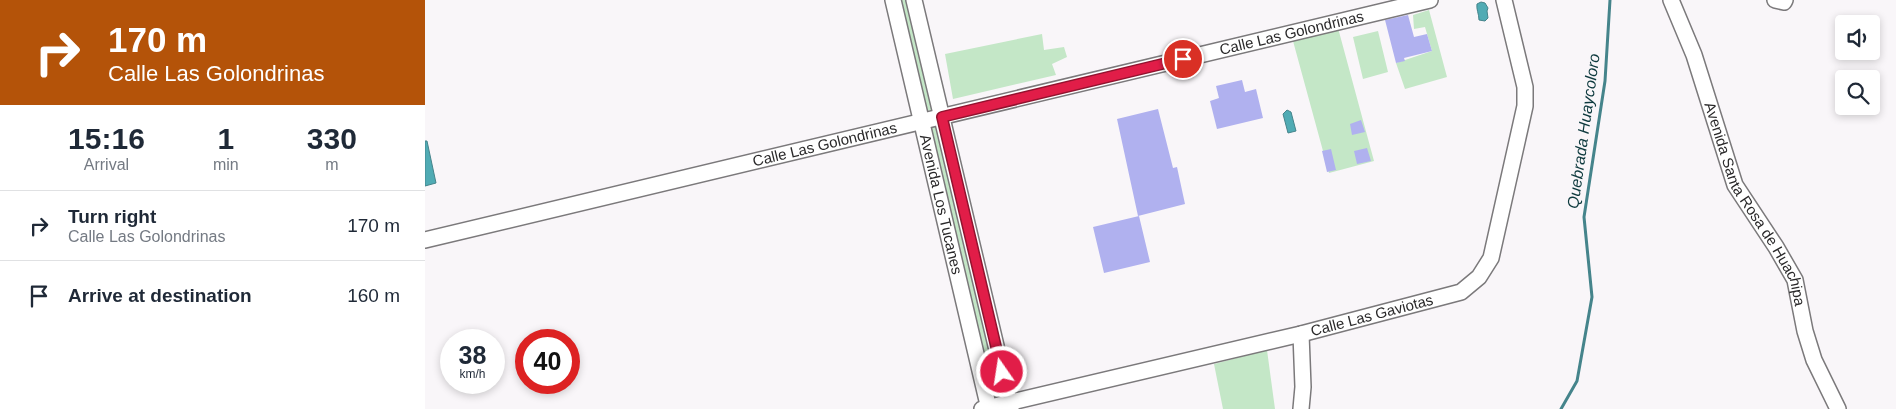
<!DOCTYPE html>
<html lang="en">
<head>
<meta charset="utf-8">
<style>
  body { margin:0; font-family:Arial,sans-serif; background:#f2f2f3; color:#1f2937; height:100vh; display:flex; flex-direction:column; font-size:19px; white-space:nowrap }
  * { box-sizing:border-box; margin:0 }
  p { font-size:16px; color:#747a83 }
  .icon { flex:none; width:28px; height:28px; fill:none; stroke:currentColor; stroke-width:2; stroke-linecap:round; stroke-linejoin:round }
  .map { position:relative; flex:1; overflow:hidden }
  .sheet { display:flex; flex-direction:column; background:#fff; width:425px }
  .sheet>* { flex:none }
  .top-card { background:#b45309; color:#fff; overflow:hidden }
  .tools { position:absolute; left:1410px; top:15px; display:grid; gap:10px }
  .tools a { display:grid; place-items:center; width:45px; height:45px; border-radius:5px; background:#fff; box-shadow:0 2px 8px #0003; font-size:25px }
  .speed { position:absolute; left:15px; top:329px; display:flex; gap:10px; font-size:25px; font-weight:700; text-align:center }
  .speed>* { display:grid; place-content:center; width:65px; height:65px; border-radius:50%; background:#fff; box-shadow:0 2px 8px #0003; line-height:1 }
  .speed small { font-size:12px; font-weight:400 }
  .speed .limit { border:8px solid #d22; background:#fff; color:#111 }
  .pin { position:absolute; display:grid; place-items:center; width:42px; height:42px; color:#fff; margin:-21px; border:2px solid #fff; border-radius:50%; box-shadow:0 1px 5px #0007 }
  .me { position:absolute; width:55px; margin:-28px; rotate:347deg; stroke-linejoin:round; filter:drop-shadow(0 0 4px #0008) }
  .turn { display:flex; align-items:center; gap:18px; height:105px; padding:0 25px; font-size:22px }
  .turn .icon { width:65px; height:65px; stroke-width:2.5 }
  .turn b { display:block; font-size:35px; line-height:42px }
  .eta { display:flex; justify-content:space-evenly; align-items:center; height:85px; text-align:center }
  .eta b { font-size:30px; font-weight:800; line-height:35px }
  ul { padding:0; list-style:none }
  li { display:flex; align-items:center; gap:15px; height:70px; padding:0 25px; border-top:1px solid #e0e1e3 }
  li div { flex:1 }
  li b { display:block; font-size:19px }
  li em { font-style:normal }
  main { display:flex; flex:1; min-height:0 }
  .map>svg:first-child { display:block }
  .green { fill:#c4e7c7 }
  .water { fill:#50abb4; stroke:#45848b }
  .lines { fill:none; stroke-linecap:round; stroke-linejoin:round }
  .stream { stroke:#45848b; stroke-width:3 }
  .building { fill:#b0b1ef }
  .minor-casing { stroke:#7b797b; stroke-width:18 }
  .minor { stroke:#fff; stroke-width:15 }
  .route-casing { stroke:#92132f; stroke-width:12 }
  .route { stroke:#e11d48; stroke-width:9 }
  .labels { text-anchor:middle; stroke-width:4.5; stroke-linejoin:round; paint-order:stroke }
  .street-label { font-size:15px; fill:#2a292a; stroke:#f9f6f9 }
  .water-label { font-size:16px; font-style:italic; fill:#0e3a3e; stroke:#f9f6f9 }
</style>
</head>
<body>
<main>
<section class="sheet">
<div class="top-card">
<div class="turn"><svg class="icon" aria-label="right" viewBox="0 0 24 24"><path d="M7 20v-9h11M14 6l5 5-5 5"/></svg><div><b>170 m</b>Calle Las Golondrinas</div></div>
</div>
<div class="eta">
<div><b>15:16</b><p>Arrival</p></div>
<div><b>1</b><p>min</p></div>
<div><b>330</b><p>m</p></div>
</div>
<ul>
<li><svg class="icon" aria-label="right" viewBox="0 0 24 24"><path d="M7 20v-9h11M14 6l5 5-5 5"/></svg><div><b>Turn right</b><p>Calle Las Golondrinas</p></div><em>170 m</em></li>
<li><svg class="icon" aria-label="arrive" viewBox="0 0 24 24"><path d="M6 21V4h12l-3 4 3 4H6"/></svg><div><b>Arrive at destination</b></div><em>160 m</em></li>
</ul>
</section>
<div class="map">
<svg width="1471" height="409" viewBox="0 0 1471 409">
  <rect width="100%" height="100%" fill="#f9f6f9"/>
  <path class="green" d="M472 0H483L508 109 500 112Z
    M1004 10 1022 77 980 89 971 63 1007 51 1000 27 989 29 988 15Z
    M913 28 949 161 904 173 868 41Z
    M953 31 963 72 938 79 928 37Z
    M617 34 619 50 639 47 642 57 627 64 631 75 528 99 520 54Z
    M503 123H512L576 393 570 398 568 397Z
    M842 350 850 409H798L789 364Z"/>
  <path class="water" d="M1056 2 1060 3 1063 8 1062 11 1063 18 1060 21 1054 20C1054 14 1051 9 1052 4Z
    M862 110 866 112 871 131 863 133 858 114Z
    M0 141H2L11 183 0 186Z"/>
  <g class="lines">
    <path class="stream" d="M1136 409 1152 381 1167 297 1159 217 1180 81 1185 0"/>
  </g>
  <path class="building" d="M983 15 989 37 1002 34 1007 51 979 58 980 61 971 63 960 20Z
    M817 80 820 92 831 89 838 118 792 129 785 101 794 98 791 86Z
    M733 109 748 168 752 167 760 204 713 216 692 119Z
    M936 120 940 132 927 135 925 124Z
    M942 148 946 161 932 164 929 151Z
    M906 149 911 170 902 172 897 151Z
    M714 216 725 262 679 273 668 227Z"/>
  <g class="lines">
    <defs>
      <g id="minor">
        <path id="s1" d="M468 0 564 409"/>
        <path d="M489 0 586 409"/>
        <path id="s2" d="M1246 0 1269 55 1310 185 1351 247 1370 280 1380 331 1389 360 1413 409"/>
        <path d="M1350 0 1359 2 1360 0"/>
        <path id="s3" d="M0 240 1005 0"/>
        <path id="s4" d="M557 409 876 334 1036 292 1054 277 1066 258 1100 106V87L1079 0"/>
        <path d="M876 409 878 387 876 334"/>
      </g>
    </defs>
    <use href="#minor" class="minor-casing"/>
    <use href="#minor" class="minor"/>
  </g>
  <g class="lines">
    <defs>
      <path id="route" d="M577 372 517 117 758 59"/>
    </defs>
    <use href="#route" class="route-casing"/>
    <use href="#route" class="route"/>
  </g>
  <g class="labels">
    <g class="street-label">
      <text dy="5" stroke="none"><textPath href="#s3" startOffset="891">Calle Las Golondrinas</textPath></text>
      <text dy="5" stroke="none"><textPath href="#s3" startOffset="411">Calle Las Golondrinas</textPath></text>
      <text dy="5" stroke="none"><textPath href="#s1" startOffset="210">Avenida Los Tucanes</textPath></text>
      <text dy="5" stroke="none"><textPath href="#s2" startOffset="222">Avenida Santa Rosa de Huachipa</textPath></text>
      <text dy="5" stroke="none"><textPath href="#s4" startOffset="401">Calle Las Gaviotas</textPath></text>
    </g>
    <g class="water-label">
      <text transform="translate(1158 131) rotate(-82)" y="6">Quebrada Huaycoloro</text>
    </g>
  </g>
</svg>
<div class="tools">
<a><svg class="icon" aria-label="sound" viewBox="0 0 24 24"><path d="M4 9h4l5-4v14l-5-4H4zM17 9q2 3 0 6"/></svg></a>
<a><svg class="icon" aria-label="search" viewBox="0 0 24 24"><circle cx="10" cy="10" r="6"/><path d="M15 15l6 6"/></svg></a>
</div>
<div class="speed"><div>38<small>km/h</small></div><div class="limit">40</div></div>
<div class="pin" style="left:758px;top:59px;background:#d93025"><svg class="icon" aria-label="arrive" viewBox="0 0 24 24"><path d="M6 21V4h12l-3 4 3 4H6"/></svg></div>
<svg class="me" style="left:577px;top:372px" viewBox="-20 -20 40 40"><circle r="17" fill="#e11d48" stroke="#fff" stroke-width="3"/><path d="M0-11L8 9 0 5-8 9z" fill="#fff"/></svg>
</div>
</main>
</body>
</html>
